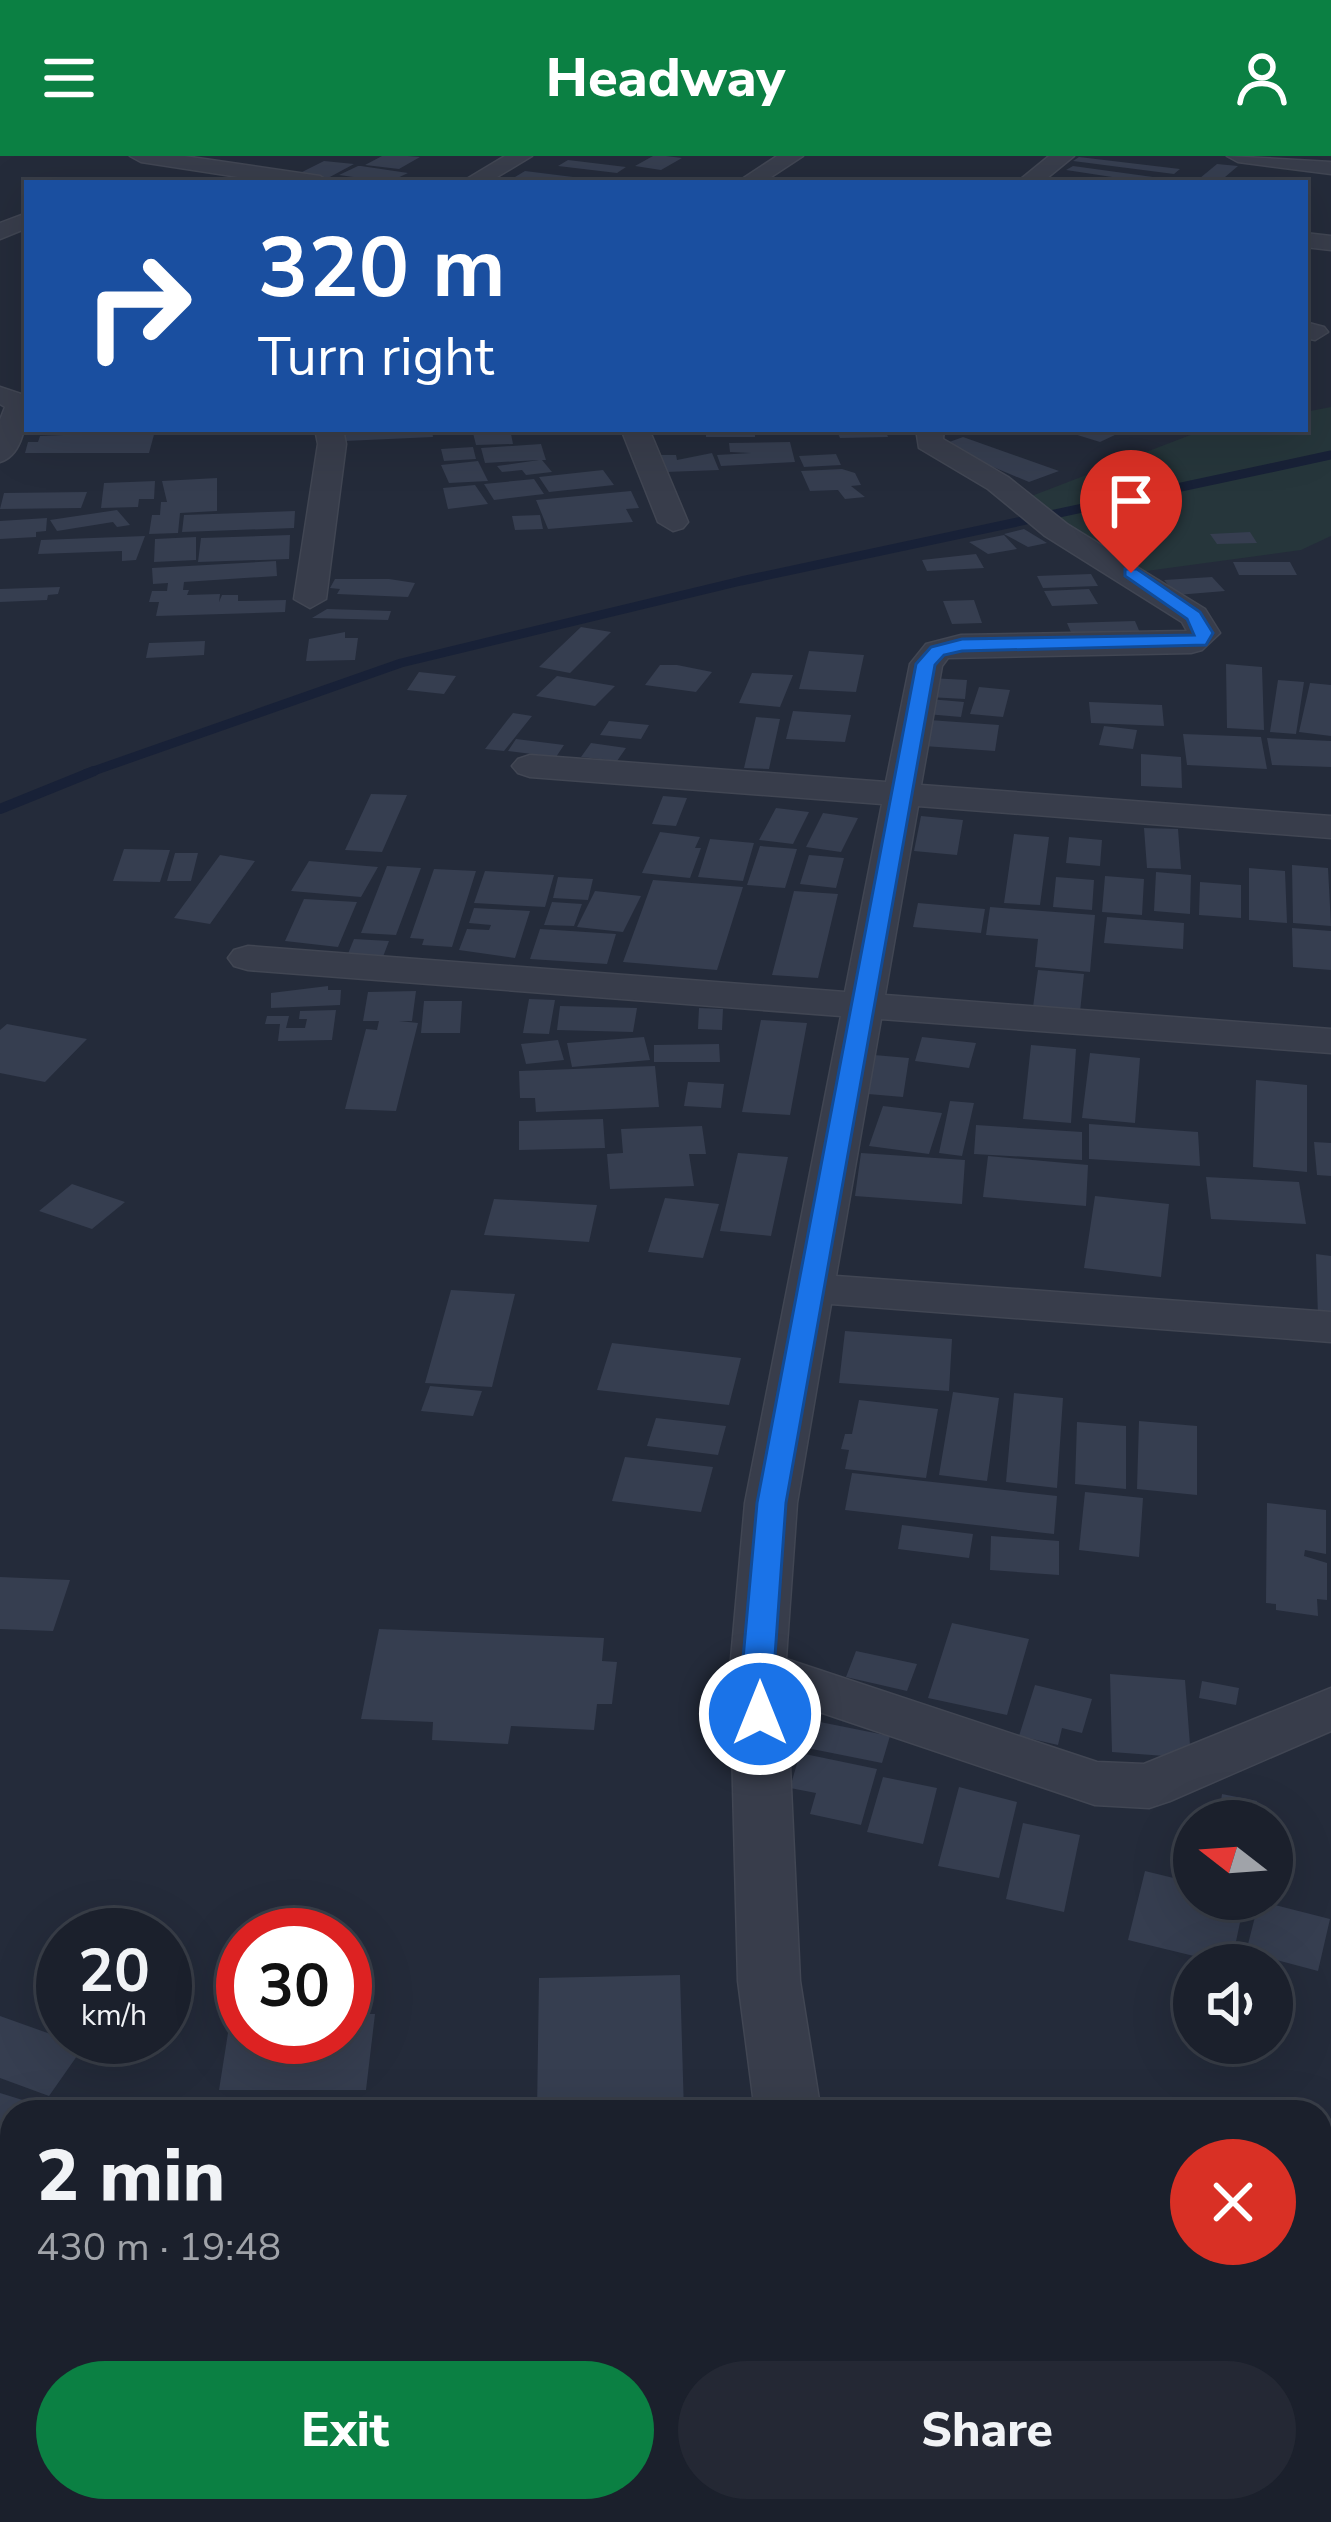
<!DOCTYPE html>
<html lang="en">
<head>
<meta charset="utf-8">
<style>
  body { margin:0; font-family:"Nunito Sans",sans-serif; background:#242834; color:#f1f3f6; height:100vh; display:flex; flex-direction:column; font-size:45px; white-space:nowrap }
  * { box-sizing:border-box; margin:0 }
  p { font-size:39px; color:#a0a3a9 }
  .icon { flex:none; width:66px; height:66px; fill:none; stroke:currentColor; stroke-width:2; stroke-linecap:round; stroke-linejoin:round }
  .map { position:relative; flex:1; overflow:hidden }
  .panel { position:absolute; left:0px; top:1944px; width:1332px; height:423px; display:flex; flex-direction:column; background:#1b202c; border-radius:36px 36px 0 0; box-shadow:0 12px 48px #0002,0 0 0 3px #393e48 }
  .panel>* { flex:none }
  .hud { position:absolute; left:24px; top:24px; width:1284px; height:252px; border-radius:0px; box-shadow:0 12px 48px #0002,0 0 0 3px #393e48; background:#1a4fa0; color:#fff; overflow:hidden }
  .needle { width:78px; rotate:287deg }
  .tools { position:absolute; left:1173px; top:1644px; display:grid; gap:24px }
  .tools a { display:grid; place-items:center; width:120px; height:120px; border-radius:50%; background:#1b202c; box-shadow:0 12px 48px #0002,0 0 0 3px #393e48; font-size:60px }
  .speed { position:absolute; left:36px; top:1752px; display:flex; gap:24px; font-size:60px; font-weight:700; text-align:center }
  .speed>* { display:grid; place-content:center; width:156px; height:156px; border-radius:50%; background:#1b202c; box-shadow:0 12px 48px #0002,0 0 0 3px #393e48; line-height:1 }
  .speed small { font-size:30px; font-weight:400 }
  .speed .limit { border:18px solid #d22; background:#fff; color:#111 }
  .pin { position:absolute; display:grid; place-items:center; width:102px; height:102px; color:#fff; margin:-123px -51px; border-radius:50% 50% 50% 0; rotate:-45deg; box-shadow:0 0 12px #0007 }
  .pin .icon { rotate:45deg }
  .me { position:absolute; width:132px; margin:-66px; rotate:0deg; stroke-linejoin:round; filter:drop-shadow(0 0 9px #0008) }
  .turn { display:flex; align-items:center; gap:42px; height:252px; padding:0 36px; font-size:54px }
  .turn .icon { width:156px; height:156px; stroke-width:2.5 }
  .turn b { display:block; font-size:84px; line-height:102px }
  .round { display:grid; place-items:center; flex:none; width:126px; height:126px; border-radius:63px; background:#242834 }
  .summary { display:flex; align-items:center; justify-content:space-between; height:204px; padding:0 36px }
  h1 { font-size:72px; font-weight:800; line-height:90px }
  .action { display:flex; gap:24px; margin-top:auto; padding:24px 36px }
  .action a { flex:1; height:138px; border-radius:72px; background:#0b8043; color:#fff; font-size:48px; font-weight:800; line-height:138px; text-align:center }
  .action a+a { background:#242834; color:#f1f3f6 }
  header { display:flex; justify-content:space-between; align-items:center; height:156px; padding:0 36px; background:#0b8043; color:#fff; font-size:54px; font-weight:800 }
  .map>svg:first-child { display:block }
  .green { fill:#26363b }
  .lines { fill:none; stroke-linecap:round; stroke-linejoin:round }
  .stream-far1 { stroke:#182137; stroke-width:9 }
  .stream { stroke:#182137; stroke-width:10 }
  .building { fill:#363e50 }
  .street-casing { stroke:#414653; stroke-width:3 }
  .street { fill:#383d4b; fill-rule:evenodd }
  .route { fill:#1a73e8; stroke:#114b97; stroke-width:3 }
</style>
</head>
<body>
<header><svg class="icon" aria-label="menu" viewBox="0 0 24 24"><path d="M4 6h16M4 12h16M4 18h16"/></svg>Headway<svg class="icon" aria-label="person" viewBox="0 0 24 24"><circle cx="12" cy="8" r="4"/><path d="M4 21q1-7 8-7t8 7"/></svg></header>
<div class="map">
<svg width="1331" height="2366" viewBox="0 0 1331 2366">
  <rect width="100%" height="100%" fill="#242b3a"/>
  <path class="green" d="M1331 251V380L1301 394 1139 416 1011 348 1206 273H1305V256Z"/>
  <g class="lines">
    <path class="stream-far1" d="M85 618 401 507 741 425 1331 299"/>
    <path class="stream" d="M0 653 94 615"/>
  </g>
  <path class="building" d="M382 0H408L420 1 399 13 365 9Z
    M653 0H666L682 2 661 14 635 10Z
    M1079 1 1180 13 1174 18 1073 5Z
    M568 4 626 11 617 17 558 10Z
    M324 5 354 8 328 22 298 18Z
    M1217 8 1238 10 1218 27H1194Z
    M358 10H361L408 17 389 26 339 19Z
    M1073 10 1153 21 1144 27H1103L1112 21 1066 14Z
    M525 15 597 24V27L515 21Z
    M344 273H432L433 281 345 285Z
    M459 273H510L513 288 476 289 473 277 460 278Z
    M706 273H755V281H706Z
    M836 273H885L888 281 840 282Z
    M1058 273H1098L1117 278 1100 286Z
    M155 275 149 297H25L28 286H38L40 280Z
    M963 281 1059 315 1029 326 941 289Z
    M790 286 795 306 721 310 717 299 751 297 730 296 729 287Z
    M541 288 546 304H542L552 316 526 319 522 314 502 316 497 310 539 304 485 307 481 292Z
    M473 291 476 303 444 305 441 293Z
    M712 297 719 314 665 316 652 299H676L677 304Z
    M836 298 841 309 804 311 799 300Z
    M478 305 488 325 449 327 441 309Z
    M842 313 855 317 861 329 851 330 865 341 845 343 838 334 810 335 801 315Z
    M603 314 614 329 549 336 539 321Z
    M217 322V355L180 357 178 377 149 378 152 359H160L161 346H167L162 325Z
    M534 323 544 338 494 344 484 328Z
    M155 325 154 343H139L138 351 101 352 104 327Z
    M475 329 488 348 448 353 443 332Z
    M631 335 639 352 626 353 633 366 548 373 536 344Z
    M87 336 81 352 0 353 4 337Z
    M117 354 130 369 117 371 113 366 57 375 50 364Z
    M295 355 294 372 182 376 184 359Z
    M540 359 543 373 515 374 512 360Z
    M47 362 46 375 36 376V381L0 383V365Z
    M1024 373 1047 387 1028 391 1004 378Z
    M1250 376 1257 387 1217 388 1210 378Z
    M290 379 289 403 198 406 201 382Z
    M1004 379 1017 393 988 398 969 386Z
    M145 380 136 404 122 405V395L38 398 41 384Z
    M196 381V404L154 406 155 383Z
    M976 398 984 412 927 415 922 404Z
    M276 405 277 420 184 426 183 434H189L187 439 220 438 219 446 222 439H238V445L286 444 285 456 156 460 159 446H149L152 435H167L168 427 153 428 152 412Z
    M1233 406H1290L1297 419H1239Z
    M1091 418 1098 430 1043 432 1037 420Z
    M1212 421 1225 435 1177 439 1164 424Z
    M335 423H389L415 427 408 441 337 438 340 433 330 432Z
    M60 431 58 438 48 439 47 444 0 446V433Z
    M1089 433 1098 448 1052 450 1044 435Z
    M974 444 982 467 952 468 943 445Z
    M327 453 391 455 388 464 312 462Z
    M1135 465 1141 479 1073 481 1067 467Z
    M581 471 611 476 570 517 539 511Z
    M345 476V482H358L355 504 306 505 309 483Z
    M205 485 204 499 146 502 149 487Z
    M809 495 864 499 856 536 799 533Z
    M1226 508 1262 511 1264 574 1227 572Z
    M660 509H677L712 516 696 536 645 529Z
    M419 516 456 520 444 538 407 534Z
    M752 517 793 519 780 551 739 547Z
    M557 520 615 530 595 550 536 540Z
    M930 522 967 524 965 543 928 541Z
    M1278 524 1304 526 1296 578 1270 576Z
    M1310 527 1331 529V580L1299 576Z
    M979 531 1010 534 1003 561 970 558Z
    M929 543 964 546 961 561 926 558Z
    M1089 546 1162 549 1164 570 1091 567Z
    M793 555 851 559 845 586 786 583Z
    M513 557 532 560 504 595 485 593Z
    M756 561 780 563 769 613 744 612Z
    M929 564 999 569 995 595 924 590Z
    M609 565 649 569 641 583 600 579Z
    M1104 570 1137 574 1133 593 1099 589Z
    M1183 578 1261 581 1267 613 1187 609Z
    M1267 582 1331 585V611L1272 609Z
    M516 583 564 589 556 601 508 595Z
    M591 587 626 592 617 605 581 601Z
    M1141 598 1181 601 1182 632 1141 630Z
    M371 638 407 639 382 696 345 694Z
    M663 640 687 642 676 670 652 668Z
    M776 652 809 656 793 688 759 684Z
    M823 657 858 662 841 696 806 691Z
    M921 660 963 664 957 699 914 695Z
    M1144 672 1178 673 1181 713 1147 712Z
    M660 676 700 681 695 692H701L690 722 642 717Z
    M1014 678 1049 681 1040 749 1004 747Z
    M1069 681 1102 684 1100 710 1066 707Z
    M710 683 754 687 743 725 698 721Z
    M760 690 797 693 785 732 747 729Z
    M124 693 170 694 160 726 113 725Z
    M175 697H198L191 725H167Z
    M220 699 255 705 210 768 174 762Z
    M809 699 844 702 836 732 800 728Z
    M309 705 378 711 361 741 291 735Z
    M1292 709 1328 712 1331 770 1293 767Z
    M387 710 421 712 396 779 361 777Z
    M1249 712 1285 715 1287 767 1249 764Z
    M434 713 476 715 452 791 422 789 424 783 410 782Z
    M485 715 554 719 545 751 474 747Z
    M1156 716 1191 719 1190 758 1154 755Z
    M1105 720 1144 723 1142 759 1102 756Z
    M558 721 593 723 588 744 553 742Z
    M1056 721 1094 724 1092 754 1053 751Z
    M653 724 743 731 717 814 623 806Z
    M1200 726 1241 729V762L1199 759Z
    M595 735 641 740 623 776 577 771Z
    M794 735 838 738 818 822 772 819Z
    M304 743 357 746 338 791 285 785Z
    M552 746 582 748 574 770 544 769Z
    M918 747 985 753 981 777 913 771Z
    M990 751 1095 759 1090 816 1035 811 1038 783 986 779Z
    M474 752 530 755 515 802 459 794 467 773 489 774 491 769 469 767Z
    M1107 761 1184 767 1183 793 1104 787Z
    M1292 772 1331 775V814L1293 811Z
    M540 773 616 778 607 808 530 803Z
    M354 783 389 785 381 806 345 805Z
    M1038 814 1084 818 1080 856 1033 851Z
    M328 830V834H341L340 849 271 852V837Z
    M416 835 412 865H399L418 867 396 955 345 953 366 873 377 874 379 865H363L368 836Z
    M529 843 555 844 549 878 523 877Z
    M424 845H462L460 877H421Z
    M560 850 637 852 633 876 557 874Z
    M699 852 723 853 722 874 698 873Z
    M336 854 332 884 278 885 280 868H265L267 860H289L286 872H305L307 863H299L300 855Z
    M761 864 807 867 790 959 742 956Z
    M7 868 87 883 45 926 0 917V874Z
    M644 881 650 904 572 911 567 887Z
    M922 881 976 887 969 912 915 905Z
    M558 884 564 904 526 908 521 888Z
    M719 888 720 906H654V889Z
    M1031 889 1076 893 1071 967 1023 963Z
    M1090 897 1140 902 1135 967 1082 962Z
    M874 899 909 902 903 941 868 938Z
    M655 910 659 951 536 956 535 942H520L519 915Z
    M1256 924 1307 929V1016L1253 1011Z
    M688 926 724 928 721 952 684 950Z
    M950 945 974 947 962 1000 939 997Z
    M883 950 942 957 929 998 869 990Z
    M603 963 605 992 519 994V965Z
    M1089 968 1198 976 1200 1010 1089 1003Z
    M976 969 1082 976V1004L974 998Z
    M702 970 706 998H689L694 1030 610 1033 607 998 623 997 621 973Z
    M1314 986 1331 987V1020L1317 1019Z
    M738 997 788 1001 771 1080 720 1075Z
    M861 997 965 1004 962 1048 855 1040Z
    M988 1000 1088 1009 1086 1050 983 1041Z
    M1206 1021 1299 1026 1306 1068 1211 1063Z
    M72 1028 125 1046 92 1073 39 1055Z
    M1095 1040 1169 1048 1161 1121 1084 1112Z
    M665 1042 719 1048 703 1102 648 1096Z
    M494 1043 597 1049 589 1086 484 1079Z
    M1316 1098 1331 1100V1162L1318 1160Z
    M451 1134 515 1138 492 1231 425 1227Z
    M845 1175 952 1183 949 1235 839 1227Z
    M612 1187 741 1202 729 1249 597 1234Z
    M430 1230 482 1235 473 1260 421 1255Z
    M953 1236 999 1242 987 1325 939 1319Z
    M1014 1237 1063 1242 1057 1332 1006 1326Z
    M859 1244 938 1253 926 1322 845 1313 849 1294 841 1293 845 1278H852Z
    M656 1262 726 1270 718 1299 647 1290Z
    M1139 1265 1197 1270V1339L1137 1333Z
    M1077 1266 1126 1270V1333L1075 1328Z
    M625 1301 713 1311 701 1356 612 1345Z
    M852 1317 1057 1340 1054 1378 845 1354Z
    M1085 1336 1143 1342 1139 1401 1079 1394Z
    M1267 1347 1326 1354V1398L1305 1394 1304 1400 1327 1407V1444L1317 1443 1318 1460 1276 1454V1448L1266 1447Z
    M902 1369 973 1378 969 1402 898 1393Z
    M991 1380 1059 1385V1419L990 1414Z
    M0 1421 70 1424 53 1475 0 1473Z
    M952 1467 1029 1483 1007 1559 928 1542Z
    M379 1473 604 1482 602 1505 617 1506 612 1548H597L594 1574 511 1570 508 1588 432 1584 433 1566 361 1563Z
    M856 1495 917 1508 907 1535 846 1521Z
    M1110 1518 1185 1524 1191 1602 1112 1596Z
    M1202 1525 1239 1532 1236 1549 1199 1542Z
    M1035 1529 1092 1543 1082 1577 1062 1572 1058 1589 1019 1580Z
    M810 1564 890 1580 882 1607 802 1591Z
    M800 1597 877 1613 861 1669 810 1658 816 1637 790 1632Z
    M883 1621 937 1632 923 1688 867 1676Z
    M959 1631 1017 1646 999 1722 938 1710Z
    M1222 1638 1257 1645 1254 1665H1218Z
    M1023 1667 1080 1679 1064 1756 1006 1743Z
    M1145 1715 1194 1727V1743H1245L1231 1809 1128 1784Z
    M1259 1745 1330 1763 1318 1815 1246 1796Z
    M680 1819 684 1956H537L539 1822Z
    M231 1858H243V1881H345V1858H375L366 1934H219Z
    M0 1860 84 1890 49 1940 0 1922Z
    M0 1937 58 1955 12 1956V2008L0 2004Z
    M0 2017 12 2021V2042L0 2063Z
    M12 2108V2188L0 2185V2133Z
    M1320 2132 1331 2135V2187L1320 2184Z
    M237 2355H314L310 2366H233Z
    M467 2355H531L570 2364 463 2366Z"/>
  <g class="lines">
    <defs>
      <path id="street" d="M130 0H184L320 20 331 27H277L141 6Z
        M505 0H532L487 27H460Z
        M777 0H803L762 27H736Z
        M1049 0H1074L1041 27H1016Z
        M1227 0 1331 6V18L1238 6Z
        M27 57V72L0 83V67Z
        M1305 77 1331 80V94L1305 91Z
        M1305 166 1324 171 1328 176 1315 184 1305 182Z
        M0 231 27 240C27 263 24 299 0 306V264L5 251 0 248Z
        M315 273H343L346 288 326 443 310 452 294 443 318 288Z
        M621 273H649L688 366 683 372 673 375 658 366Z
        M916 273H944L943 283 1008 321 1067 368 1205 453 1220 477 1202 494 1191 497 948 502 942 510 921 629 1331 660V682L918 650 885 839 1331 873V897L881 863 836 1120 1331 1156V1186L831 1148 797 1347 786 1503 1097 1606 1144 1608 1331 1532V1575L1170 1645 1149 1652 1095 1649 787 1545 800 1825 821 1956H755L738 1825 730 1514 745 1347 841 860 248 814 234 810 228 802 234 794 248 790 845 836 882 648 530 621 518 617 512 610 518 603 530 599 886 626 910 508 926 488 961 479 1187 475 1182 466 1045 380 988 333 919 292Z
        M813 2355H887L889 2366H815Z"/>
    </defs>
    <use href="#street" class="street-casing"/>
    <use href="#street" class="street"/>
  </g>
  <path class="route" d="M1125 413H1137L1200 456 1213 477 1206 489 962 495 944 499 935 509 786 1347 774 1514 776 1558 771 1566H748L744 1558 742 1514 757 1347 916 508 931 491 962 483 1194 479 1187 463 1125 420Z"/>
</svg>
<div class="tools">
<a><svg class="needle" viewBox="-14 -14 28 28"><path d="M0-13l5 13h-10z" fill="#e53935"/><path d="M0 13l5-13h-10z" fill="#a0a3a9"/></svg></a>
<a><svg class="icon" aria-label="sound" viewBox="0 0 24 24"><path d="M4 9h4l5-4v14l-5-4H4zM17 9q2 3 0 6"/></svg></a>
</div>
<div class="speed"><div>20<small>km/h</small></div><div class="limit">30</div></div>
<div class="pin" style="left:1131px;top:417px;background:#d93025"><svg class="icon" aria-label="arrive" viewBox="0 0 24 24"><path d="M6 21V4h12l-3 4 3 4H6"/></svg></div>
<svg class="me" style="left:760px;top:1558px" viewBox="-20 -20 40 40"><circle r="17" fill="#1a73e8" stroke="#fff" stroke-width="3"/><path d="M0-11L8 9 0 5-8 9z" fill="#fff"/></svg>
<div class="hud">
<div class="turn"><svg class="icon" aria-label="right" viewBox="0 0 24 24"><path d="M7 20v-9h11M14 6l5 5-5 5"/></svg><div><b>320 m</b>Turn right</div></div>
</div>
<section class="panel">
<div class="summary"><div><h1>2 min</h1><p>430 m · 19:48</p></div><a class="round" style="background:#d93025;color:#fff"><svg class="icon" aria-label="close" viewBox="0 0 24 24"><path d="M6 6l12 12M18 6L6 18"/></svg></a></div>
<div class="action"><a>Exit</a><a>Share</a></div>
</section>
</div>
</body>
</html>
